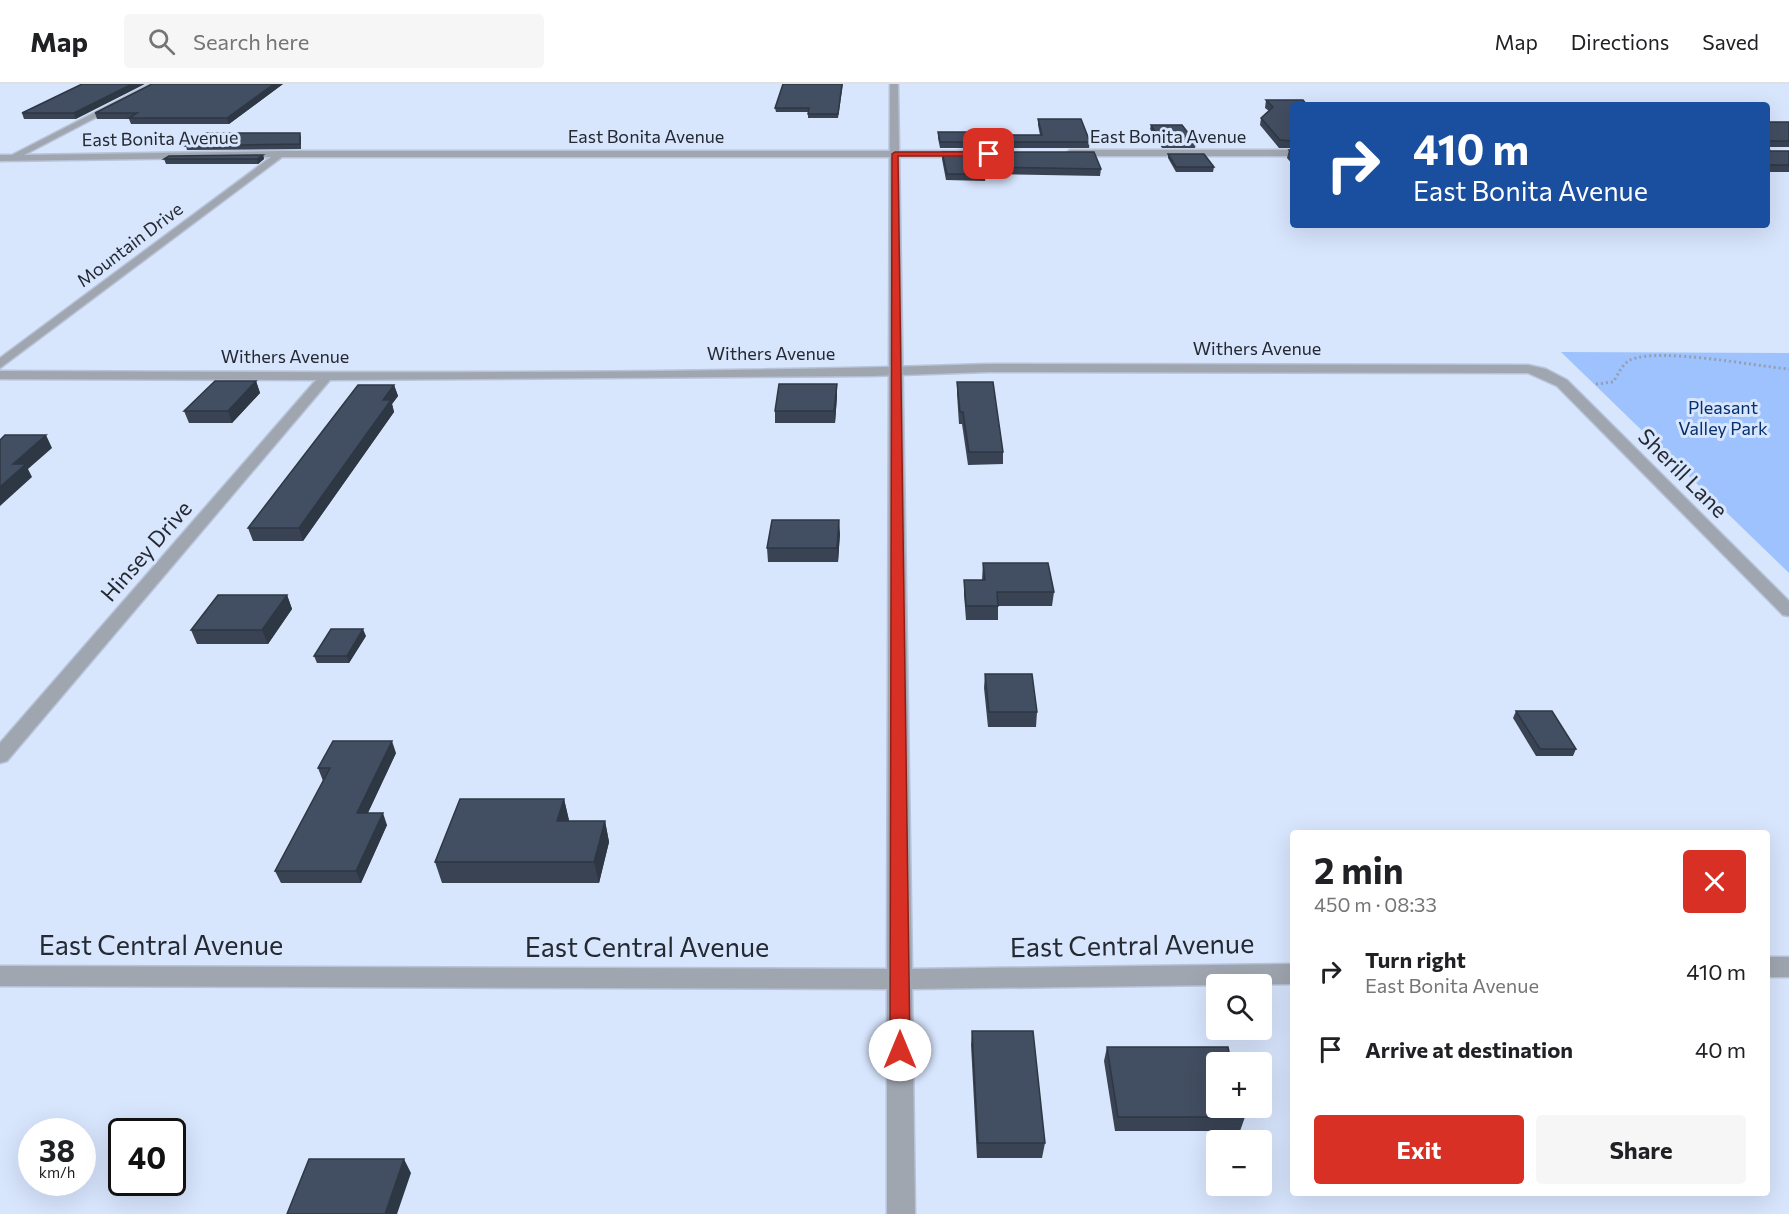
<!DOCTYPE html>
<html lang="en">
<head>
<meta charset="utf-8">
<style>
  body { margin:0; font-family:Commissioner,sans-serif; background:#f6f6f6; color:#202124; height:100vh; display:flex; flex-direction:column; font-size:22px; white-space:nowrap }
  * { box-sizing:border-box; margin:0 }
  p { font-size:20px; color:#757577 }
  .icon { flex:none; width:33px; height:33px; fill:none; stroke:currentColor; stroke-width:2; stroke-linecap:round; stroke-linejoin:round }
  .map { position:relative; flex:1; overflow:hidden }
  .sheet { position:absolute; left:1290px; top:746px; width:480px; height:366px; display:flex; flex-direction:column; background:#fff; border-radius:6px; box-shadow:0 6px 24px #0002 }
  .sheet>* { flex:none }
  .guide { position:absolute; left:1290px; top:18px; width:480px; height:126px; border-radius:6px; box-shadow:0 6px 24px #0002; background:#1a4fa0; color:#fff; overflow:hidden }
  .fabs { position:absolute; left:1206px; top:890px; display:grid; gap:12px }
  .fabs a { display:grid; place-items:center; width:66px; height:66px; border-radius:6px; background:#fff; box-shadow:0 6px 24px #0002; font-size:30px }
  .speed { position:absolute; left:18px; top:1034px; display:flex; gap:12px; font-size:30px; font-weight:700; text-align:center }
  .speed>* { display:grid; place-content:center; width:78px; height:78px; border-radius:50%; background:#fff; box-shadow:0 6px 24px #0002; line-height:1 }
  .speed small { font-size:15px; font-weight:400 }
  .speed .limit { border:3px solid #111; border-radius:9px; background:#fff; color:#111 }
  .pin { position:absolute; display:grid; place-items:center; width:51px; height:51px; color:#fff; margin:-26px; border-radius:12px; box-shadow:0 3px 9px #0006 }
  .me { position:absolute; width:66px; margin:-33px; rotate:0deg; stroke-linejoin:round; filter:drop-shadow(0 0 4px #0008) }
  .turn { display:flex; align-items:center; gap:21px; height:126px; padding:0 24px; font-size:27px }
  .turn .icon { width:78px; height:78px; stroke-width:2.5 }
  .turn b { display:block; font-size:42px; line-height:51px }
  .round { display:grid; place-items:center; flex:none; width:63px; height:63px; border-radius:6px; background:#f6f6f6 }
  .headline { display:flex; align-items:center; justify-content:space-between; height:102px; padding:0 24px }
  h1 { font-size:36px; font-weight:700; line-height:45px }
  .cta { display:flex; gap:12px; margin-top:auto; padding:12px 24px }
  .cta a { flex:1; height:69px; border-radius:6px; background:#d93025; color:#fff; font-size:24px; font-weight:700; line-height:69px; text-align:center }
  .cta a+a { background:#f6f6f6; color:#202124 }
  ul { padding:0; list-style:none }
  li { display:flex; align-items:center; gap:18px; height:78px; padding:0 24px }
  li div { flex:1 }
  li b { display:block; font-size:22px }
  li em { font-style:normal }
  header { display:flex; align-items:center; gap:36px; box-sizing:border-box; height:84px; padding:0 30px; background:#fff; border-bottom:2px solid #e0e0e0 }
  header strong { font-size:28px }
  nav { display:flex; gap:33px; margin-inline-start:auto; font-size:21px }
  .search { width:420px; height:54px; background:#f6f6f6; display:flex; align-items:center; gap:15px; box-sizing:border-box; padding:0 21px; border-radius:6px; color:#757577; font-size:22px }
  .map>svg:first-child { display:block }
  .green { fill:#9dc2fd }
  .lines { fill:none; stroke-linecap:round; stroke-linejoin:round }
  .minor-casing { stroke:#b7c3d8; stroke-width:3 }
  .tertiary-casing { stroke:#b7c3d8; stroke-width:3 }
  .path { stroke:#949fb1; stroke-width:3; stroke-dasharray:2 3; stroke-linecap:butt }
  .minor { fill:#a0a6b0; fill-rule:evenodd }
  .tertiary { fill:#a0a6b0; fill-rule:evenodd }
  .wall { fill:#394353 }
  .shaded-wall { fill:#2e3744 }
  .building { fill:#424e61; stroke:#2e3744; stroke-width:1.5 }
  .route { fill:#d93025; stroke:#8d1f18; stroke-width:1.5 }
  .labels { text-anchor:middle; stroke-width:6; stroke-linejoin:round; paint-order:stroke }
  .far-street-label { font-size:18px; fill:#242932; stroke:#d7e5fd }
  .far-park-label { font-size:18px; fill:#052f6f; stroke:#d7e5fd }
  .street-label { font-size:22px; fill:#242932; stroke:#d7e5fd }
  .near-street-label { font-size:27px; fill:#242932; stroke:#d7e5fd }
</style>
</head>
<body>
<header>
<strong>Map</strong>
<div class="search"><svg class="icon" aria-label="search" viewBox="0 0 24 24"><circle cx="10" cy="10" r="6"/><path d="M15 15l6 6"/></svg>Search here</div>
<nav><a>Map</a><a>Directions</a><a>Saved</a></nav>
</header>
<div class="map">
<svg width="1789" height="1130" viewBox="0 0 1789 1130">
  <rect width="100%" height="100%" fill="#d7e5fd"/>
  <path class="green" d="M1561 268 1789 269V489Z"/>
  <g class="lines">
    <defs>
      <path id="minor" d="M150 0H160L24 71 280 67H967L971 70 967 73H282L0 284V274L271 73 0 77V71H12Z
        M1293 66V72H1070L1066 69 1070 66Z
        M988 280 1528 281 1546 285 1567 296 1789 517V532L1783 531 1557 302 1528 289 988 288 872 292 330 296 7 677 0 679V659L316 296 0 295V287C329 288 659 291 988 280Z"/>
      <path id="tertiary" d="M890 0H898L912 885 1293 880V900L912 905 915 1130H887V905L0 902V882L887 885Z
        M1767 873H1789V893H1767Z"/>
    </defs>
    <use href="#minor" class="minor-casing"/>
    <use href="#tertiary" class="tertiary-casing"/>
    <path class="path" d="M1596 300 1613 298C1618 291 1622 280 1630 276 1658 263 1755 282 1789 285"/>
    <use href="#minor" class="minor"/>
    <use href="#tertiary" class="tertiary"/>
  </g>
  <path class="wall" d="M82 0 76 35H24L22 29Z
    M283 0 229 40H131L129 35H97L95 29Z
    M843 0 838 34H808V28H776L775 24Z
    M1266 16 1293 21V64H1279L1260 41 1261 34 1269 27 1265 24Z
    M1038 35 1090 58 1089 64H940L938 54V48L986 51H1040L1038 41Z
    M1767 38H1789V63H1768L1770 67H1789V88H1767Z
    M1151 41 1196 59 1195 64H1162L1150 45Z
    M300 49 301 54V65L187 66 186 62Z
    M1289 66H1293V81L1287 74Z
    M942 68 1101 85 1100 92 986 90 985 97 946 96 942 75Z
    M1168 70 1214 83 1213 88H1176L1168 74Z
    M263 71 264 75 258 80H166L164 75Z
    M256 297 260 309 232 339H189L184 327Z
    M957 298 1003 368V380L968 381 962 340H959L957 310Z
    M837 300V312L835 339H775V327Z
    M394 301 398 312 392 320 394 328 303 457H253L248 444Z
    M840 449 838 478H768L767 464Z
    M983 479 1054 508 1052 522H998V536H966L964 510V496H982Z
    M287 511 292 525 268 560H197L191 546Z
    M366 552 349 579H317L314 572Z
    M985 590 1037 628 1036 643H988L984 604Z
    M1516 627 1576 665 1573 672H1536L1513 634Z
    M396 669 368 729 387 741 361 799H281L275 787 323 697 318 684Z
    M564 715 569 737H605L609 758 599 799H442L435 778Z
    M972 947 1045 1059 1042 1074H977L971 961Z
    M1107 963 1245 1033 1240 1047H1115L1104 977Z"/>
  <path class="shaded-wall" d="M132 0H145L76 35 74 29Z
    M274 0H283L229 40 227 34Z
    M263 71 264 75 258 80 257 75Z
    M256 297 260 309 232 339 228 327Z
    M837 300V312L835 339 834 327Z
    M394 301 398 312 392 320 394 328 303 457 299 444 383 316Z
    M46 351 52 364 28 385 32 393 0 422V403L13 380Z
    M839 436 840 449 838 478 837 464Z
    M287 511 292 525 268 560 262 546Z
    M363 545 366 552 349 579 347 572Z
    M392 657 396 669 362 741 357 729Z
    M564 715 569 736 563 758 557 737Z
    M383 729 387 741 361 799 356 787Z
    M605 737 609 758 599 799 594 778Z
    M404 1075 411 1089 397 1130H385Z"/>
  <path class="building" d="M82 0H132L74 29H22Z
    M152 0H274L227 34H129L137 29H95Z
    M783 0H842L838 30H808L809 24H775Z
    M1266 16H1303L1307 21H1293V57L1280 56 1261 34 1273 23Z
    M1038 35H1081L1090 58H940L938 48H985L986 51H1042Z
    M1767 38H1789V57H1770L1767 59 1770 67H1789V81H1767Z
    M1151 41H1182L1196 59 1162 60Z
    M206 49H300V60L186 62Z
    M1289 66H1293V71Z
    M942 68H1094L1101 85 984 83 986 90H947Z
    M1168 70H1204L1214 83H1176Z
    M263 71 257 75H164L169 72Z
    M215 297H256L228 327H184Z
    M957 298H993L1003 368H969L963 328H960Z
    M779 300H837L834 327H775Z
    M358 301H394L383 316H391L299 444H248Z
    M5 351H46L13 380H26L0 403V356Z
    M772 436H839L837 464H767Z
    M983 479H1048L1054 508H997L998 522H966L964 496H985Z
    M218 511H287L262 546H191Z
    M331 545H363L347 572H314Z
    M985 590H1032L1037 628H989Z
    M1516 627H1552L1576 665H1540Z
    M333 657H392L357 729H383L356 787H275L330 684H318Z
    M460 715H564L557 737H605L594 778H435Z
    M972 947H1033L1045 1059H978Z
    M1107 963H1228L1231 978H1216V1023H1243L1245 1033H1118Z
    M309 1075H404L385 1130H287Z"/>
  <path class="route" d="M895 68H989L992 70 989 72H898L910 966 907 972 900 974 893 972 890 966 892 70Z"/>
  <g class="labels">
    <g class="far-street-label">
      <text x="646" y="59">East Bonita Avenue</text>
      <text x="1168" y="59">East Bonita Avenue</text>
      <text transform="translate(160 55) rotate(-1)" y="6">East Bonita Avenue</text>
      <text transform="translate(130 161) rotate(-37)" y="6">Mountain Drive</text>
      <text x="1257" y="271">Withers Avenue</text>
      <text x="771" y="276">Withers Avenue</text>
      <text x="285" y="279">Withers Avenue</text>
    </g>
    <g class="far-park-label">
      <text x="1723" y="330">Pleasant<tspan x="1723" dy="21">Valley Park</tspan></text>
    </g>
    <g class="street-label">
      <text transform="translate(1683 389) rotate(45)" y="8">Sherill Lane</text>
      <text transform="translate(146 467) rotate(-49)" y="8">Hinsey Drive</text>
    </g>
    <g class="near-street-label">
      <text x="161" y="871">East Central Avenue</text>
      <text transform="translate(1132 862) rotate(-1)" y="9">East Central Avenue</text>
      <text x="647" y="873">East Central Avenue</text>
    </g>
  </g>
</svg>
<div class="fabs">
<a><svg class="icon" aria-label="search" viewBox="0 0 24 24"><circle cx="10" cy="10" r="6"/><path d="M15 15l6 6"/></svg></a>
<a>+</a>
<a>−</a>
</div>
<div class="speed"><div>38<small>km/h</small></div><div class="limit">40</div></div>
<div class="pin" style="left:989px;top:70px;background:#d93025"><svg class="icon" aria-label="arrive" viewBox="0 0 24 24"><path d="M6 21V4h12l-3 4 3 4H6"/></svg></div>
<svg class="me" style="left:900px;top:966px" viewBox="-20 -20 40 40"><circle r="19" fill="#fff"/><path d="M0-13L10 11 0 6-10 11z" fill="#d93025"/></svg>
<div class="guide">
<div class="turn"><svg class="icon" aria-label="right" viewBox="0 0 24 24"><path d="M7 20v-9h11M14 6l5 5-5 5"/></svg><div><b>410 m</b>East Bonita Avenue</div></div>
</div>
<section class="sheet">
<div class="headline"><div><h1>2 min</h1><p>450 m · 08:33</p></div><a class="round" style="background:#d93025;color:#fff"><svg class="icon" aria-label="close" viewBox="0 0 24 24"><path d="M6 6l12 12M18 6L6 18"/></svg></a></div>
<ul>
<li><svg class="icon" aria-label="right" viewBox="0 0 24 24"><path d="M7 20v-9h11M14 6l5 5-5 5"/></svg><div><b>Turn right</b><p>East Bonita Avenue</p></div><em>410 m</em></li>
<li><svg class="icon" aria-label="arrive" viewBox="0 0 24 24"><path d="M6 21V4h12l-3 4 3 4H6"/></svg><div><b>Arrive at destination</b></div><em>40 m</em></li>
</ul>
<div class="cta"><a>Exit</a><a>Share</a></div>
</section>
</div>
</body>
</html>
